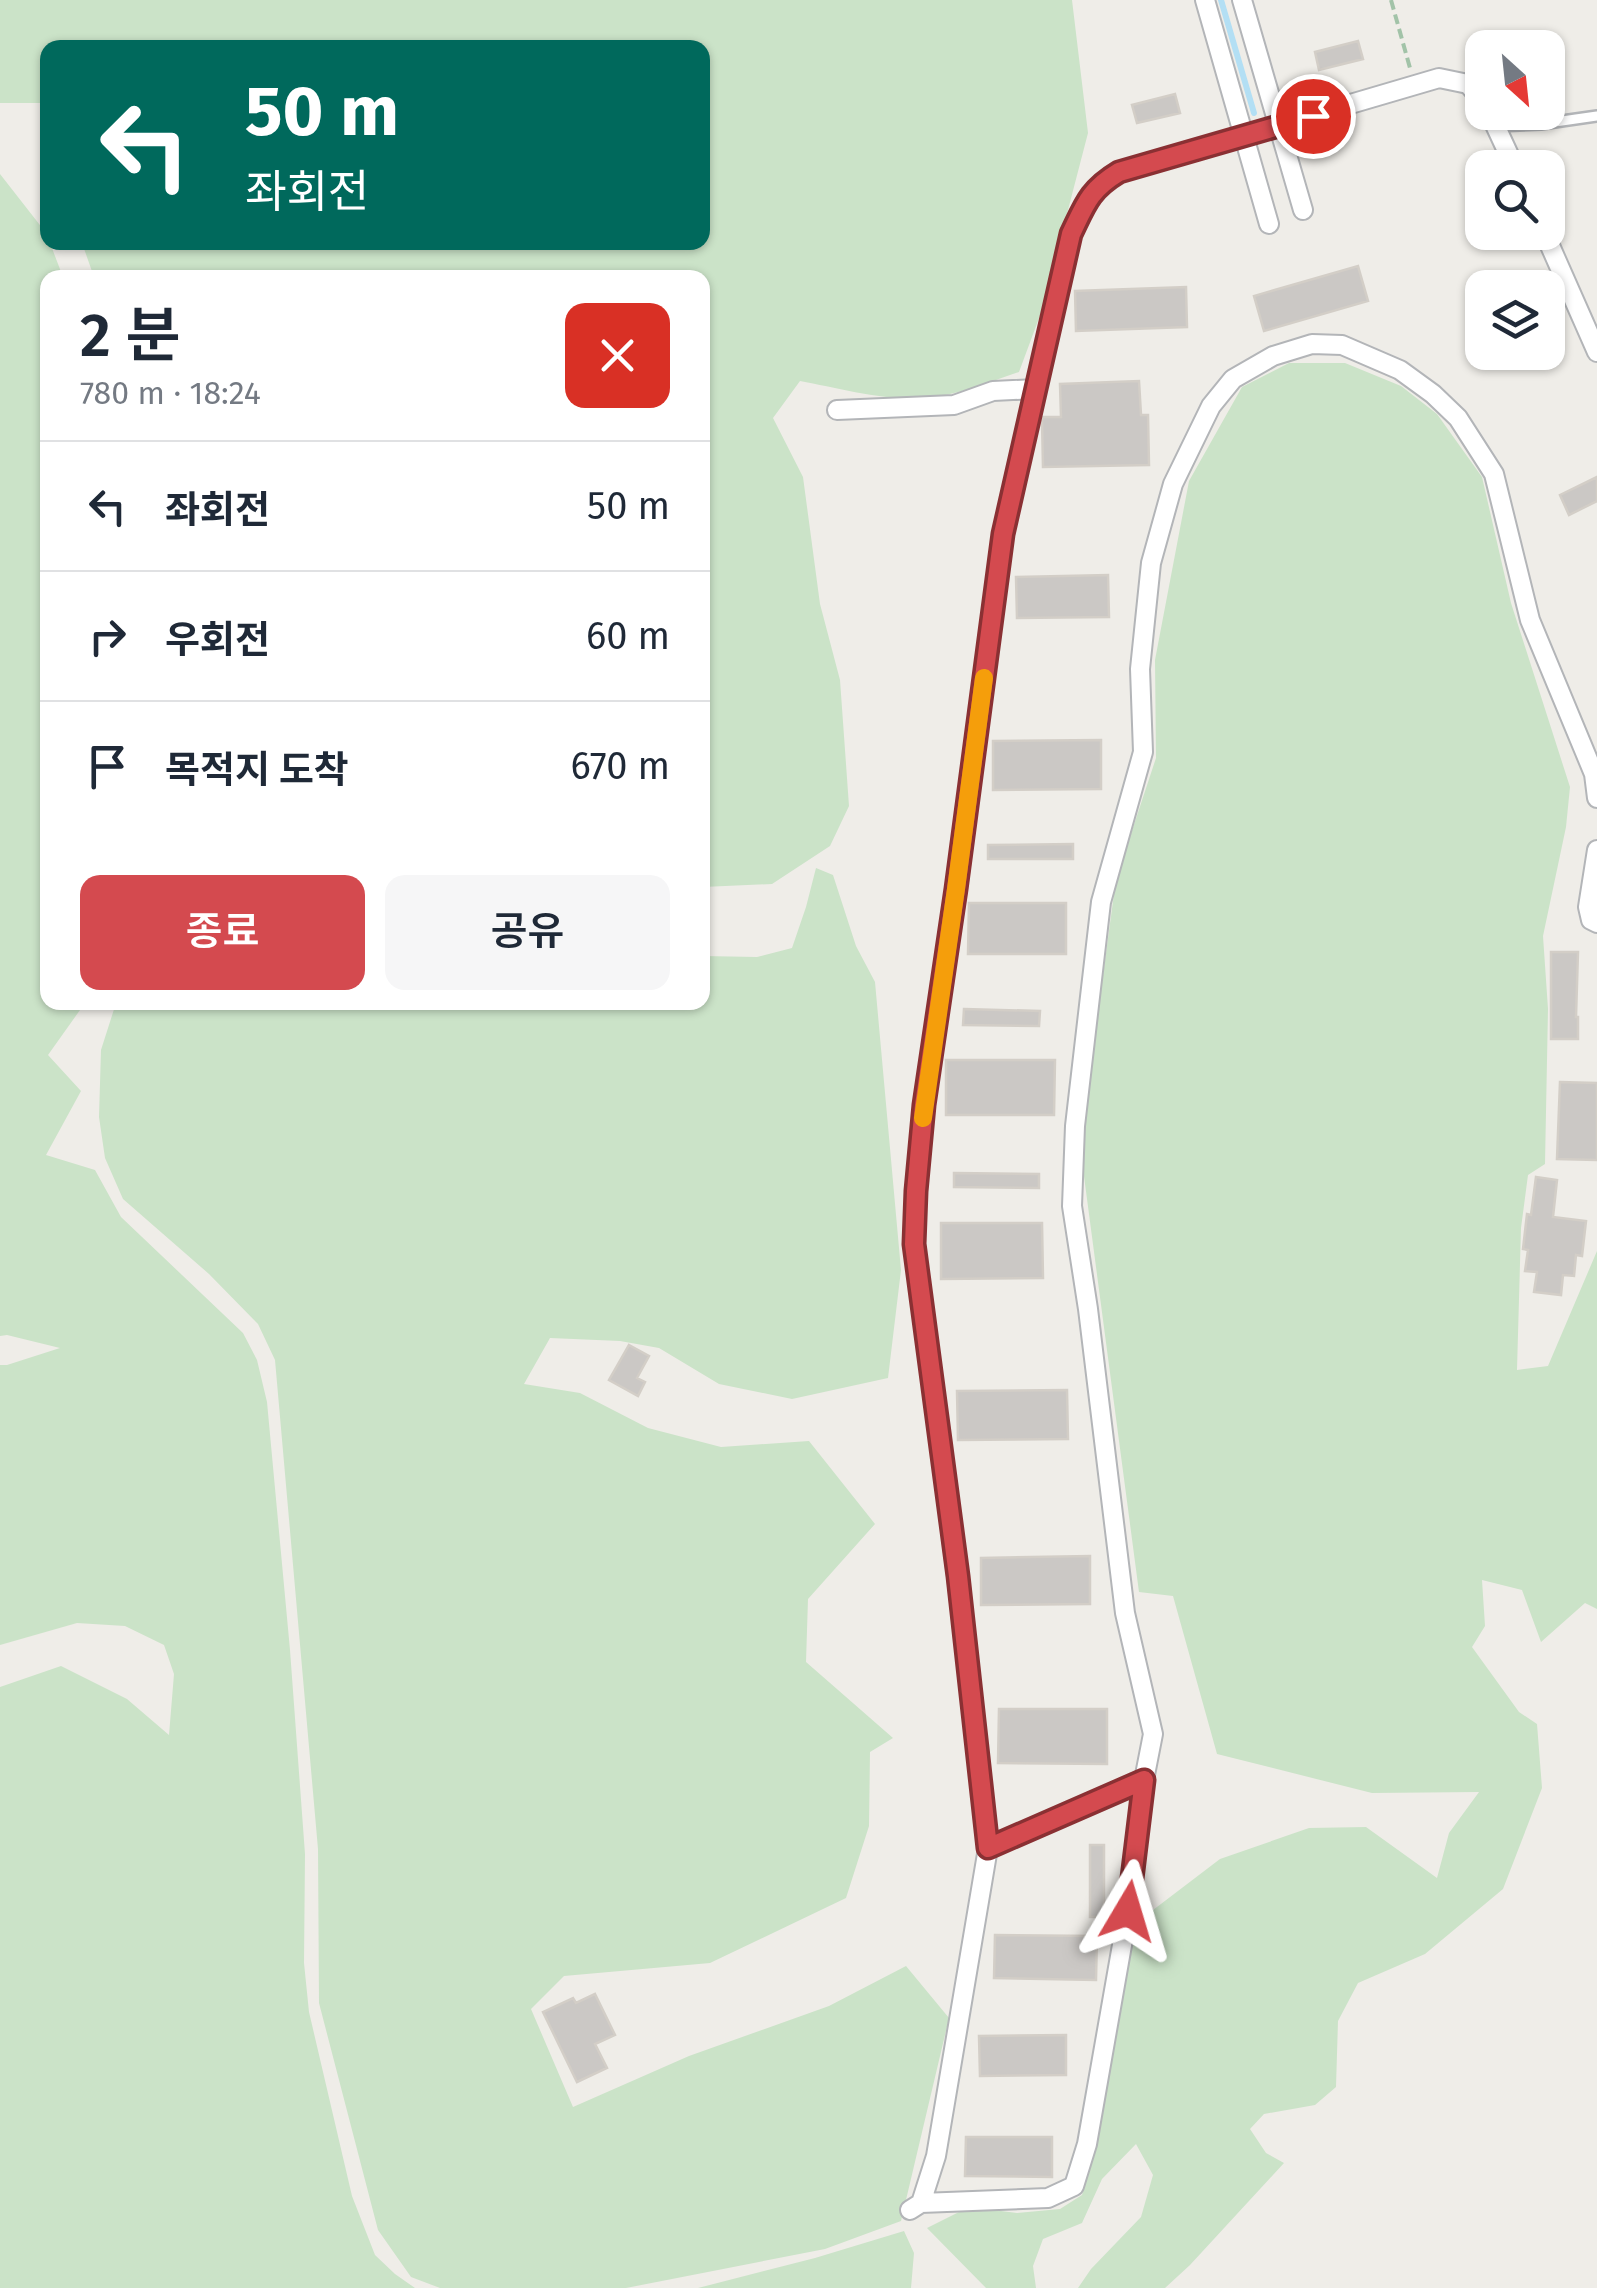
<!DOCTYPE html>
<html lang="ko">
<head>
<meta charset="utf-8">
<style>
  body { margin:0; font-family:"Fira Sans","Noto Sans KR",sans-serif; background:#f6f6f7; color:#1f2937; height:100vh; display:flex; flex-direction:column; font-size:38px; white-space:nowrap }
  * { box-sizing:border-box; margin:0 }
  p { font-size:32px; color:#747a83 }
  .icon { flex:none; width:55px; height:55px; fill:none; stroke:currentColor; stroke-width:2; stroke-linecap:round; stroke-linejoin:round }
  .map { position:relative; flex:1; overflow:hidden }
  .details { position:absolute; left:40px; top:270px; width:670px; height:740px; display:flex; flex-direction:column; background:#fff; border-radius:20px; box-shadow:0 2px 8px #0004 }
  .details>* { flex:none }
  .guide { position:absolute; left:40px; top:40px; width:670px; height:210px; border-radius:20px; box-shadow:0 2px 8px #0004; background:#00695c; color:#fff; overflow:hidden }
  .needle { width:65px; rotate:153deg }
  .fabs { position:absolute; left:1465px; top:30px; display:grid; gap:20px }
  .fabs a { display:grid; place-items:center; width:100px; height:100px; border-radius:20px; background:#fff; box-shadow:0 2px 8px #0004; font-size:50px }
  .pin { position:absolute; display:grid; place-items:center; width:85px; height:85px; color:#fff; margin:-42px; border:5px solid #fff; border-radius:50%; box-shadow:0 2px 10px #0007 }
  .me { position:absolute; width:110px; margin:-55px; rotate:7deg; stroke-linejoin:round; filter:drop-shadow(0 0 8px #0008) }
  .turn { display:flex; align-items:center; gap:35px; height:210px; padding:0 40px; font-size:45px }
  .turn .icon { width:130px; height:130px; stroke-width:2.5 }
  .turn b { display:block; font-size:70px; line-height:85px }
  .round { display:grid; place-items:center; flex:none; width:105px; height:105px; border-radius:20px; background:#f6f6f7 }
  .head { display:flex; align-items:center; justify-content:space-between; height:170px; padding:0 40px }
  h1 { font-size:60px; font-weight:600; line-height:75px }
  .primary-button { display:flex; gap:20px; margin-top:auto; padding:20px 40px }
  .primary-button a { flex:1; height:115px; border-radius:20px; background:#d44a4f; color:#fff; font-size:40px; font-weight:600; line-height:115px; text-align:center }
  .primary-button a+a { background:#f6f6f7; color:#1f2937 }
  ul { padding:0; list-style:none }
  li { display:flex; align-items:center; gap:30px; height:130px; padding:0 40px; border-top:2px solid #e0e1e3 }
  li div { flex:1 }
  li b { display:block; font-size:38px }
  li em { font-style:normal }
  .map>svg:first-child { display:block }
  .green { fill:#cbe3c8 }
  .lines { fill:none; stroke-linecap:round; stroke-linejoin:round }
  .stream { stroke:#b3dff4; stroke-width:6 }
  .building { fill:#cbc8c5; stroke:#d3cec7; stroke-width:2.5 }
  .lane-casing { stroke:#b3b5b8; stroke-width:14 }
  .street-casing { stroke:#b3b5b8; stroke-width:22 }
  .path { stroke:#a2c3a8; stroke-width:4; stroke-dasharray:10 5; stroke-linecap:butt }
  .lane { stroke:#fff; stroke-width:9 }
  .street { stroke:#fff; stroke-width:18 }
  .route-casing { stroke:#8a3033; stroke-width:25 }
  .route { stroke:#d44a4f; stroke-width:18 }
  .slow { stroke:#f59e0b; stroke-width:18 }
</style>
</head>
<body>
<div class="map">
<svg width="1597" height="2288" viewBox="0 0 1597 2288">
  <rect width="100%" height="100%" fill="#efede8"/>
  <path class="green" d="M0 0H1072L1088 133 1042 310 1019 372C990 382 958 395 927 398 889 402 838 388 800 381L773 418 803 477 820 604 840 680 849 806 830 846 772 884 703 887 702 278 94 277 82 243 702 242V48H48L47 103H0Z
    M0 174 43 229 48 242 50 243 63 277 48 278V1002L85 1003 48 1055 81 1091 46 1155 95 1170 121 1217 243 1333 257 1360 267 1402 290 1650 305 1854 304 1963 309 2012 352 2196 375 2255 395 2274 415 2288H0V1687L61 1666 127 1699 169 1735 174 1674 164 1645 125 1626 77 1623 0 1645V1365H7L60 1348 7 1335 0 1336Z
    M1289 363H1345L1401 386 1437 414 1482 477 1511 603 1570 787 1566 827 1543 936 1548 1009 1545 1164 1528 1175 1521 1228 1517 1370 1548 1366 1597 1251V1609L1585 1603 1541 1642 1522 1590 1482 1580 1485 1626 1472 1647 1519 1712 1537 1724 1542 1788 1503 1889 1425 1954 1358 1983 1338 2021 1336 2087 1315 2105 1264 2114 1250 2129 1266 2153 1284 2163 1190 2265 1165 2288H1078L1091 2269 1141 2217 1153 2175 1136 2144 1102 2179 1082 2223 1043 2239 1033 2266 1036 2288H986L927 2228 969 2207 1017 2213 1060 2209 1082 2195 1096 2147 1132 1926 1220 1859 1309 1828 1366 1827 1437 1878 1449 1833 1479 1792 1372 1793 1217 1754 1173 1596 1139 1592 1080 1146 1116 879 1156 758 1155 660 1189 481 1242 387Z
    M816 868 833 875 856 946 875 982 901 1270 888 1378 792 1399 719 1384 659 1348 620 1341 550 1338 524 1384 580 1393 648 1428 721 1447 809 1441 875 1524 808 1599 806 1662 893 1738 870 1752 869 1826 846 1898 710 1963 564 1976 531 2009 573 2107 689 2056 829 2006 906 1966 949 2018 901 2221 825 2249 626 2288H440L411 2277 378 2230 319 2003 318 1849 275 1360 258 1324 209 1274 123 1199 105 1158 99 1117 101 1050 116 1003 702 1002 703 956 757 957 792 948 806 907Z
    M904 2231 914 2253 911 2288H698L815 2258Z"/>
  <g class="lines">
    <path class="stream" d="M1221 0 1254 113"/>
  </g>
  <path class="building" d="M1358 41 1363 59 1319 70 1315 52Z
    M1175 94 1180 113 1137 123 1132 105Z
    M1358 266 1368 301 1264 331 1254 296Z
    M1186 287 1187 327 1076 331 1075 291Z
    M1139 381 1141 415H1148L1149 465 1043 467 1042 420V417H1061L1060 384Z
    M1597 477V501L1569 515 1560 495Z
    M1108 575 1109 617 1017 618 1016 577Z
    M1101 740V789L993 790V741Z
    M1073 844V859H988V845Z
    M969 903H1066V954H968Z
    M1551 952H1578L1576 1017H1578V1039H1551Z
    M964 1009 1040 1011 1039 1026 963 1025Z
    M946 1060H1055L1054 1115H946Z
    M1560 1082 1597 1083V1160L1557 1159Z
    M954 1173 1039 1174V1188L954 1187Z
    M1536 1177 1557 1180 1553 1217 1586 1221 1582 1256 1576 1255 1574 1276 1563 1275 1561 1295 1534 1292 1537 1272 1525 1271 1528 1250 1523 1249 1527 1214 1531 1215Z
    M941 1223H1042L1043 1278 941 1279Z
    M629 1345 649 1356 637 1378 645 1382 638 1396 609 1380Z
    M1067 1390 1068 1439 958 1440 957 1391Z
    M1090 1556V1604L981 1605V1558Z
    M999 1709H1107V1764L998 1763Z
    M1090 1845H1104V1917H1090Z
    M995 1935 1097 1936 1096 1980 994 1978Z
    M595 1994 615 2035 595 2044 607 2068 577 2082 543 2012 573 1998 576 2003Z
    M1066 2035V2075L980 2076 979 2036Z
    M966 2137H1052V2177L965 2176Z"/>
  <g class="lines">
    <defs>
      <path id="lane" d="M1496 126 1541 124 1597 116"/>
      <path id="street" d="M1205 0 1269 224
        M1242 0 1303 210
        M1489 112 1515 168
        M1544 232 1597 352
        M837 410 954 405 993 391 1036 389
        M1597 850 1588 907 1591 920 1597 923
        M988 1848 1144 1780
        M921 2203 936 2156 988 1848 957 1576 914 1244 916 1191 924 1105 957 889 1003 534 1071 234C1086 205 1089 190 1119 172L1439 78 1468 84 1482 100
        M910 2210 921 2203 1048 2198 1074 2186 1087 2144 1128 1911 1144 1780 1153 1734 1125 1613 1088 1309 1072 1206 1075 1126 1101 902 1143 752 1140 669 1151 563 1173 484 1211 406 1233 379 1273 356 1312 344 1342 345 1400 370 1433 394 1458 418 1494 474 1530 620 1594 774 1597 798"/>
    </defs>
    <use href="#lane" class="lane-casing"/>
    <use href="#street" class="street-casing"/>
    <path class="path" d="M1391 0 1410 68"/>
    <use href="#lane" class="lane"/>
    <use href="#street" class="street"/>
  </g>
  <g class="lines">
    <defs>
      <path id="route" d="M1128 1911 1144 1780 988 1848 958 1576 914 1244 916 1191 924 1105 956 889 1003 534 1071 234C1085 205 1089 190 1119 172L1313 116"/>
    </defs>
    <use href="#route" class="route-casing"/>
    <use href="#route" class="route"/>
    <path class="slow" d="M923 1118 956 889 984 678"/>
  </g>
</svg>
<div class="fabs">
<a><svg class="needle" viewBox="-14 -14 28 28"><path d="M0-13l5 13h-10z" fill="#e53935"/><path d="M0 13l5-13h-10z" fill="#747a83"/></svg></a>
<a><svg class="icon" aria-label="search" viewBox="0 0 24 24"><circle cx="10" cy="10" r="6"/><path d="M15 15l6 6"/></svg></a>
<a><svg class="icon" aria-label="layers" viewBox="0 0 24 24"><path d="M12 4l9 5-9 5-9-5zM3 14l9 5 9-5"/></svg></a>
</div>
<div class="pin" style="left:1313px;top:116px;background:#d93025"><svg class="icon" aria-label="arrive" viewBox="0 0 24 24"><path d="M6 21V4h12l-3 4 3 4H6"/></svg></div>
<svg class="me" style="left:1128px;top:1911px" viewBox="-20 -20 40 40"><path d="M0-17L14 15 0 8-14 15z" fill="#d44a4f" stroke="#fff" stroke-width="4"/></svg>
<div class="guide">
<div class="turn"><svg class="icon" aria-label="left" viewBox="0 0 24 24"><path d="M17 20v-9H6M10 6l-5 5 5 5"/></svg><div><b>50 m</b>좌회전</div></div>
</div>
<section class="details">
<div class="head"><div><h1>2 분</h1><p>780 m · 18:24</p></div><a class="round" style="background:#d93025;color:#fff"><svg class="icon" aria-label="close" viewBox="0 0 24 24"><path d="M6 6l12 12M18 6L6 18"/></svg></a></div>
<ul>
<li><svg class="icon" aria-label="left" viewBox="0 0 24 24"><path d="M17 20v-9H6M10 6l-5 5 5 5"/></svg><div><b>좌회전</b></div><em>50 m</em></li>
<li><svg class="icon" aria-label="right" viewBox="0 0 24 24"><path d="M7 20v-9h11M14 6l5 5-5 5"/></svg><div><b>우회전</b></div><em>60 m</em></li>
<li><svg class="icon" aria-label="arrive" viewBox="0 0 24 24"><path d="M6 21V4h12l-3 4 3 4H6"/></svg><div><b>목적지 도착</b></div><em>670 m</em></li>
</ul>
<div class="primary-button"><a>종료</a><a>공유</a></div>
</section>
</div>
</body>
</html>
